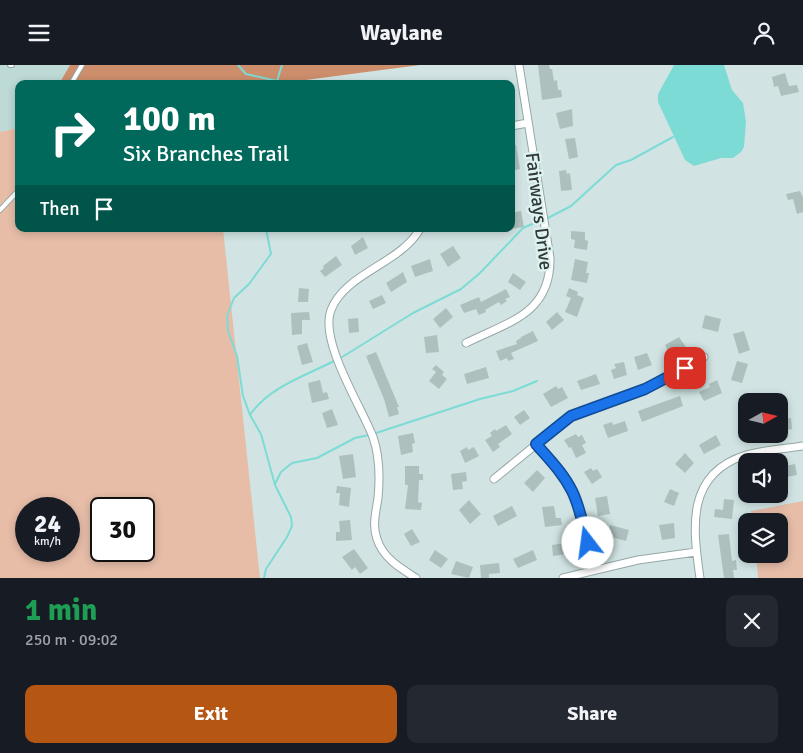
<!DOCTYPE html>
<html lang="en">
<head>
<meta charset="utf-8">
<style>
  body { margin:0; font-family:Signika,sans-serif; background:#242831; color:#f1f3f6; height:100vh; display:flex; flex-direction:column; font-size:19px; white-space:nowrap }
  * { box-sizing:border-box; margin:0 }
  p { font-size:16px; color:#9ea1a6 }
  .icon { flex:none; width:28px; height:28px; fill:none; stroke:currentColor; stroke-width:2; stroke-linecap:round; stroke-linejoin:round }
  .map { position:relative; height:513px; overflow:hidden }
  .sheet { display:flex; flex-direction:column; background:#171b24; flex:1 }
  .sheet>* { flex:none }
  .top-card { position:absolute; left:15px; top:15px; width:500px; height:152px; border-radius:10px; box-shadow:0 2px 8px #0003; background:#00695c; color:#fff; overflow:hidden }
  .needle { width:32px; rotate:82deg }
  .controls { position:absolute; left:738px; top:328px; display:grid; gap:10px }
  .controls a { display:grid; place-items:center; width:50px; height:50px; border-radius:10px; background:#171b24; box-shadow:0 2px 8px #0003; font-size:25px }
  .speed { position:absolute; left:15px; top:432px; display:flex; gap:10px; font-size:25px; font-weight:700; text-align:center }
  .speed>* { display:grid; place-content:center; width:65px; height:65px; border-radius:50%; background:#171b24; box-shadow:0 2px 8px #0003; line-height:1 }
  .speed small { font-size:12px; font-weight:400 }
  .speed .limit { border:2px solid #111; border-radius:8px; background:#fff; color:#111 }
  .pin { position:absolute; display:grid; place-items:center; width:42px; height:42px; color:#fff; margin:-21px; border-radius:10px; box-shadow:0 2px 8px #0006 }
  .me { position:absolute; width:55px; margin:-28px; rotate:345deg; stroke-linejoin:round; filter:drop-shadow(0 0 4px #0008) }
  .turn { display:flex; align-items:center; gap:18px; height:105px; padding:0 25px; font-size:22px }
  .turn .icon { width:65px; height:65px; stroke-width:2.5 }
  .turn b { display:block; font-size:35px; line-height:42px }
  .then { display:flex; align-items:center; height:48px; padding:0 25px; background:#0003; gap:10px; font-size:19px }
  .round { display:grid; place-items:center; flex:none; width:52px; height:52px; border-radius:10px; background:#242831 }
  .summary { display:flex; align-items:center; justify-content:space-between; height:85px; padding:0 25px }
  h1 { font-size:30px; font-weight:800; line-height:38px; color:#1e9e55 }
  .cta { display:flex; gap:10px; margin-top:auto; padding:10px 25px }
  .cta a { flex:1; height:58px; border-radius:10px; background:#b65613; color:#fff; font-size:20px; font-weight:800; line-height:58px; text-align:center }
  .cta a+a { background:#242831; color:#f1f3f6 }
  header { display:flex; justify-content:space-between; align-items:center; height:65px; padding:0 25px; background:#171b24; font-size:22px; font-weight:800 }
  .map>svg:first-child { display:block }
  .built { fill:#bddad7 }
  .green { fill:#e7bda8; fill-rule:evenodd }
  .forest { fill:#cd8e6c }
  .water { fill:#7ddbd5 }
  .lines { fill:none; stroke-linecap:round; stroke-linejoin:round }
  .stream { stroke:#7ddbd5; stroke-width:2 }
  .building { fill:#adc0be }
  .service-casing { stroke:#95a7a6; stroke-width:6 }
  .minor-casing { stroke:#95a7a6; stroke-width:9 }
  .service { stroke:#fff; stroke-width:4 }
  .minor { stroke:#fff; stroke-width:7 }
  .route-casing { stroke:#114b97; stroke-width:12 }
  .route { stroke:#1a73e8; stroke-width:9 }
  .labels { text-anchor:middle; stroke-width:4.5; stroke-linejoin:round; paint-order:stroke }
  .street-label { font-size:19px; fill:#313938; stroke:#def2f0 }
</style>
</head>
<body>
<header><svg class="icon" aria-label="menu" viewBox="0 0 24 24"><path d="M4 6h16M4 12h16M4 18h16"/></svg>Waylane<svg class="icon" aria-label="person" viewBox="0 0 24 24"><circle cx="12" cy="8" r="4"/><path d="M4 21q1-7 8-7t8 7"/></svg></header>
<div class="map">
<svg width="803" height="513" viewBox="0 0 803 513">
  <rect width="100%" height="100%" fill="#d1e4e3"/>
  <path class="built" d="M0 0H70L59 19H19V63L0 67Z"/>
  <path class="green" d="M19 63V164H223L260 513H0V67ZM26 444H69V486H26ZM101 444H144V486H101Z
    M803 436V513H758L756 489H779V456H752L751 446Z"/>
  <path class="forest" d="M70 0H420L275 19H59Z"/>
  <path class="water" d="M674 0H724L732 25 743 38 746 57 744 82 741 87 733 93H721L694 101 685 95 658 37V29Z"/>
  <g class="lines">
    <path class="stream" d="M238 0 246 9 277 16 278 19
      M277 16 282 0
      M546 154 571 141 616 100 631 95 673 72
      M339 294 413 248 461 224 480 208 523 163 541 155
      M250 350C269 322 305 311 334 296
      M373 369 480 334 513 326 537 316
      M275 419 281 407 292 398 317 393 355 373 369 370
      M264 513 266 504 287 472 292 461 291 452 275 420 261 369 250 350 243 331 237 291 228 266 227 251 234 233 249 219 271 189 266 164"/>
  </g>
  <path class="building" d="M538 0H549L550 4H552L554 16 557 15 558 25H561L562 32 542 35Z
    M785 8 789 21 797 20 799 27 781 31 778 21 774 22 772 12Z
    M572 44 573 61 560 64 556 48Z
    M575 73 578 92 569 94 565 74Z
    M511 80H516L520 104 511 106Z
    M566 105 567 109 570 108 572 125 561 126 559 106Z
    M800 126 803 132V147L797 149 793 134 788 135 786 129Z
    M521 146 524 162 511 164V148Z
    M571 166 585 167V175L588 176 587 185 574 183 575 175 571 174Z
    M363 172 368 183 355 190 351 181Z
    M453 181 461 193 448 202 440 189Z
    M336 191 342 200 325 212 320 206 324 203 323 201Z
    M430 194 433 206 415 212 411 201Z
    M575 194 588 197 586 208H589L587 218 571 215Z
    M403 207 407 217 391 227 386 218Z
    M513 208 526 217 520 225 508 217Z
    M299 223 309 224 308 237H298Z
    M569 223 578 227 577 230 584 233 577 252 565 247 571 233 566 231Z
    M506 224 510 232 505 234 507 236 501 240 499 237 485 245 486 247 479 250 476 244 464 248 460 240 479 232 481 237Z
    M382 230 386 238 373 244 369 236Z
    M446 243 453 252 440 263 433 254Z
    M309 247 310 255H302V269L292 270 291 248Z
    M557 247 564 255 552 265 546 257Z
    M705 250 721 254 718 267 702 263Z
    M358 253 359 267 349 268 348 254Z
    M533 266 538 276 511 288 514 294 508 296 507 293 500 296 496 286 517 279 516 276 521 273V272Z
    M744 266 750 285 739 289 733 269Z
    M437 270 439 287 426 288 424 272Z
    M679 272 686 282 671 291 665 280Z
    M307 278 313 297 302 300 297 281Z
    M376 287 399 342H397L399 349 389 352 384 334 366 291Z
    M647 288 652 300 638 305 634 292Z
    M737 296 748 299 742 318 731 315Z
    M624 297 627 310 614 314 611 305 616 303 614 299Z
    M436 300 444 307 442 310 447 314 439 324 429 316 436 307 432 304Z
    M486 302 489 313 467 319 464 309Z
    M596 309 600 319 581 325 577 316Z
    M320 315 323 328 327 327 329 334 312 338 308 318Z
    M717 315 722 328 704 336 699 327 710 322 709 319Z
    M556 321 558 324 562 322 568 333 551 342 543 329Z
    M680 331 683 341 642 357 638 346Z
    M332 344 338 360 327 363 322 348Z
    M524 345 530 353 520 360 514 352Z
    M791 353 792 364 779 366V354Z
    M625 356 628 366 608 373 603 360 612 357 613 360Z
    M506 360 512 369 498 379 500 382 493 387 485 375 492 371 490 368 495 364 496 366Z
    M413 368 415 378 412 379 413 387 401 390 398 371Z
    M576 369 578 372 582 370 586 378 582 380 586 388 576 393 571 382 569 383 564 375Z
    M716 370 721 380 704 389 699 380Z
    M467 382 468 385 474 382 479 391 465 398 460 386Z
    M685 388 694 398 685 408 675 399Z
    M353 389 356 412 343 414 339 391Z
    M795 399 797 410 781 413 780 402Z
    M405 401H419V409H423V415H419L418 437 422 438 421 445 405 444 408 420H405Z
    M591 403 593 406 597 404 602 412 592 419 584 407Z
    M537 405 545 413 533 427 524 418Z
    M466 407 467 416 462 417 463 424 453 425 451 409Z
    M337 421 351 423 349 442 339 440 340 428H336Z
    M670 424 679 428 674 441 664 437Z
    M607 431 610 449 598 451 595 433Z
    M724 434 734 435 732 454 714 452 715 444 723 445Z
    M469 435 481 449 470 459 459 445Z
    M512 441 517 451 498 461 493 451Z
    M554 441 556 453H561L562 460 545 462 542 442Z
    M350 455 352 475 336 476V467H340L339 456Z
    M674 458 675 473 662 475 659 460Z
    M610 460 629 465 626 476 607 471Z
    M412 464 420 477 411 481 404 469Z
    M729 469 732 496 736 495 737 505H733L734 513H724L718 470Z
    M565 478 567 489 553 491 552 480Z
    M354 484 368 503 360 509 355 502 352 505 342 492Z
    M435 485 448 494 441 503 429 495Z
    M533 485 537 495 518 503 513 494Z
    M456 496 473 502 469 513 451 509Z
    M499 498 500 508 489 509V513H481L480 500Z"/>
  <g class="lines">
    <defs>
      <path id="service" d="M10 0H12
        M71 19 82 0
        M0 145 19 125"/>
      <path id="minor" d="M511 61 528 58
        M466 278C508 257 551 249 550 193L519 0
        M537 379C549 394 563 408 572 426 584 450 588 479 595 504
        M494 414 571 351 655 320 704 292
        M416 513C400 503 383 493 377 474 372 460 376 447 378 433 380 412 380 392 373 372 361 341 319 276 331 245 345 208 400 199 420 164
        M563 513 638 495 696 487
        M700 513C693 464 685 409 746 390 764 385 784 384 803 381"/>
    </defs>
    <use href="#service" class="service-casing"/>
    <use href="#minor" class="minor-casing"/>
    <use href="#service" class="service"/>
    <use href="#minor" class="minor"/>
  </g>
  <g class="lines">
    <defs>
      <path id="route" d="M588 478C583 461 580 442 572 426 563 408 549 394 536 379L571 351 645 324 685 303"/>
    </defs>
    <use href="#route" class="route-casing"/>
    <use href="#route" class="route"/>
  </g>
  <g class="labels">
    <g class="street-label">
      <text transform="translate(540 146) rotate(83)" y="7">Fairways Drive</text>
    </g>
  </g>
</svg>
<div class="controls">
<a><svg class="needle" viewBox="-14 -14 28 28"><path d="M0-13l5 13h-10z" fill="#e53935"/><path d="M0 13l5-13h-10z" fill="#9ea1a6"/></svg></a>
<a><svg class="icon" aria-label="sound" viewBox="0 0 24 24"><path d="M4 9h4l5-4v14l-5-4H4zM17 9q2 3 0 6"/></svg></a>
<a><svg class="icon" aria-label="layers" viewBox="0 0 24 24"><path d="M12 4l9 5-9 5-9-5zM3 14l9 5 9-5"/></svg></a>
</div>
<div class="speed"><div>24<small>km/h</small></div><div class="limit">30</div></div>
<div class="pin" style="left:685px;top:303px;background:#d93025"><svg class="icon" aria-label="arrive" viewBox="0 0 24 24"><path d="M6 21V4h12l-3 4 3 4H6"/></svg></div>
<svg class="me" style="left:588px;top:478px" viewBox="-20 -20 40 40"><circle r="19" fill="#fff"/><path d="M0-13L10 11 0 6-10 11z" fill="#1a73e8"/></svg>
<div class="top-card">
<div class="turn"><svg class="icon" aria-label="right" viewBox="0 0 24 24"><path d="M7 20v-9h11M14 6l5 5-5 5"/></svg><div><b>100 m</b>Six Branches Trail</div></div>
<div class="then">Then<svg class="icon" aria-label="arrive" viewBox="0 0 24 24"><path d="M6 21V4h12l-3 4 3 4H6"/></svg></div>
</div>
</div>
<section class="sheet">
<div class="summary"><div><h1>1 min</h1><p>250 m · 09:02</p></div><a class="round"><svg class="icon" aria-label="close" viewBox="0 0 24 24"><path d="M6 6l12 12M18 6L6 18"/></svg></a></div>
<div class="cta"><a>Exit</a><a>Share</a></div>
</section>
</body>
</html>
